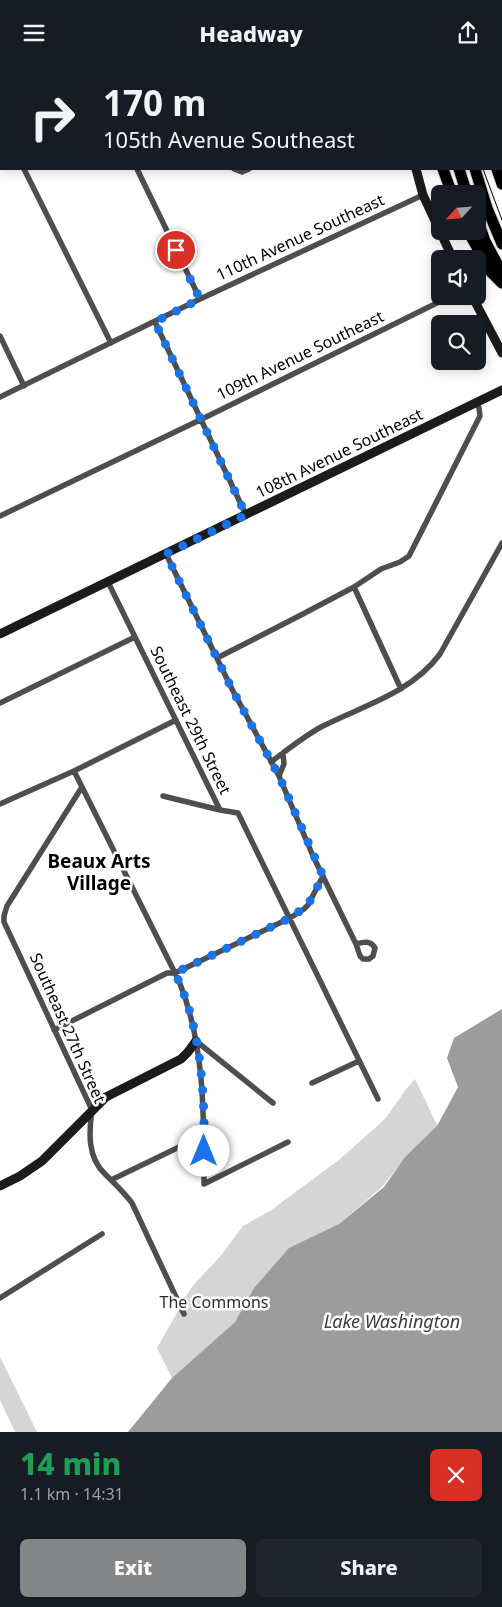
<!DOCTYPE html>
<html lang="en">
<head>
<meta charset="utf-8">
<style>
  body { margin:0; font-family:"Noto Sans",sans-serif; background:#20242c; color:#f1f3f6; height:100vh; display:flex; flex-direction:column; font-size:19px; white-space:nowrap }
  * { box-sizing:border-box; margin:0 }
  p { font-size:16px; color:#9ea1a6 }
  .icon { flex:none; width:28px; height:28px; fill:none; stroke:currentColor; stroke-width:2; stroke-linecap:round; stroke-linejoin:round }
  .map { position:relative; height:1367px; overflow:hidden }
  .side { display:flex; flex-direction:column; background:#171b24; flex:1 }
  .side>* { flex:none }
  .top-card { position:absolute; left:0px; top:0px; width:502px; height:105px; box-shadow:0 2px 12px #0003; background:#171b24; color:#f1f3f6; overflow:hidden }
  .needle { width:32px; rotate:244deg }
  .buttons { position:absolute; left:431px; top:120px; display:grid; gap:10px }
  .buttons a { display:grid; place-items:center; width:55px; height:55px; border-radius:8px; background:#171b24; box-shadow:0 2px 12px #0003; font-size:25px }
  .pin { position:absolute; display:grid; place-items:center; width:42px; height:42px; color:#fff; margin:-21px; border:2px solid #fff; border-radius:50%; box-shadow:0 1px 5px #0007 }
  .me { position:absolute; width:55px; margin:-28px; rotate:0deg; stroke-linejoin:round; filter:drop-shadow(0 0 4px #0008) }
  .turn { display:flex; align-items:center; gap:18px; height:105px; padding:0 20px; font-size:22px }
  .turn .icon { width:65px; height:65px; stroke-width:2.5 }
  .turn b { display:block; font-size:35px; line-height:42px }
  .round { display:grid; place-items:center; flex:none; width:52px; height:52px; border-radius:8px; background:#20242c }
  .summary { display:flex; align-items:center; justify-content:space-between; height:85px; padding:0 20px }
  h1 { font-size:30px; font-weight:800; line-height:38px; color:#1e9e55 }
  .button { display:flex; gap:10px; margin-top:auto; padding:10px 20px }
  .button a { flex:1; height:58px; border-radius:8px; background:#858687; color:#fff; font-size:20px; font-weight:800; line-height:58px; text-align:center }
  .button a+a { background:#20242c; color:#f1f3f6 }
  header { display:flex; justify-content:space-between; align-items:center; height:65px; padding:0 20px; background:#171b24; font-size:22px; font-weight:800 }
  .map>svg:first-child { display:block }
  .green { fill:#d5d5d5 }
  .water { fill:#9c9c9c }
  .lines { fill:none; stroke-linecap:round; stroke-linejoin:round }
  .highway-casing { stroke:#dbdbdb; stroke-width:13 }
  .street { stroke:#4e4e4e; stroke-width:5.5 }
  .secondary { stroke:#1b1b1b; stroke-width:9 }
  .highway { stroke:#000; stroke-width:11 }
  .tram { stroke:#000; stroke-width:1 }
  .route { stroke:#1a73e8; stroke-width:9; stroke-dasharray:0 16.2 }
  .labels { text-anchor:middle; stroke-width:5; stroke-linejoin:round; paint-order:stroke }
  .street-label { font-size:16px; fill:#000; stroke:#fff }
  .park-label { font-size:16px; fill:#2c2c2c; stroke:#fff }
  .water-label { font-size:18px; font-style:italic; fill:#3d3d3d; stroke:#fff }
  .quarter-label { font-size:19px; font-weight:bold; fill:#000; stroke:#fff }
</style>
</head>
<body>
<header><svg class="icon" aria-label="menu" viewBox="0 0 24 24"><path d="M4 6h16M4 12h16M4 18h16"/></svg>Headway<svg class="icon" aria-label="share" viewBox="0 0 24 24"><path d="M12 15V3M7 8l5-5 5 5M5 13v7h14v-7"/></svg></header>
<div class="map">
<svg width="502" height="1367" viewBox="0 0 502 1367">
  <rect width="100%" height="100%" fill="#fff"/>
  <path class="green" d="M415 1014 438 1062 405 1093 383 1121 339 1159 290 1184 254 1223 235 1257 172 1313 157 1283 191 1223 223 1188 243 1161 270 1146 340 1094 385 1054 407 1023Z
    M0 1292 37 1367H15L0 1335Z"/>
  <path class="water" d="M502 944V1367H128L172 1313 235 1257 254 1223 289 1183 339 1159 384 1122 405 1092 437 1061 458 1022 447 993 454 973Z"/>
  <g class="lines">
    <defs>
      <path id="highway" d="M418 0 419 1
        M437 0V1
        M456 0V1
        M473 0V1
        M492 0V1
        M501 51 502 56
        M443 104 452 129
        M459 104 467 129
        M475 104 487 143 502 179
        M497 104 502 119
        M478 156 485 176 502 208
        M468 166 491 207 502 218"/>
    </defs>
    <use href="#highway" class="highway-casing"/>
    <path class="street" d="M188 1 190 0
      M0 92H1
      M24 104 111 278
      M137 104 200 234
      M234 104 242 107 249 104
      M155 257 246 450
      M0 271 24 321
      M0 332 200 234 423 130
      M0 451 202 354 451 231
      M166 489 232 624 279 711 313 791 356 879 360 891 363 894H369L373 891 375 883C370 875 364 877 356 879
      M108 517 220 745 238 748 378 1034
      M354 522 401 624
      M217 593 301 550 354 522 381 504 400 497 409 491 480 351 479 343 476 338
      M0 638 135 572
      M271 697C287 685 303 672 321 662 364 640 410 629 440 589L502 478
      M74 706 179 916C205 980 204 1051 204 1119L288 1077
      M279 711 284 699 283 688
      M82 722 7 841 4 851V857L92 1045C89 1067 87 1092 105 1109 115 1119 124 1127 132 1138L184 1249
      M163 731 220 745
      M0 739 74 706 176 655
      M54 965 167 908H175L290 853 304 844 308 840 323 811
      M196 976 273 1038
      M312 1018 359 996
      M111 1115 204 1070
      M0 1233 102 1169"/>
    <path class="secondary" d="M401 0V1
      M416 104 423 130 453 194
      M472 231 502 288
      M0 569 502 325
      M0 1121 20 1111 42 1096 106 1032 181 994 188 987 196 976"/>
    <use href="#highway" class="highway"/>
    <path class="tram" d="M461 0V1
      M483 104 502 155"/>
  </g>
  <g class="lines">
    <path class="route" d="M176 185 200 234 155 257 246 450 166 489 232 624 279 711 323 811 308 840 290 853 175 908C201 961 205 1028 204 1086"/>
  </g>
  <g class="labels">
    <g class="street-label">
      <text transform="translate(300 172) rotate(-25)" y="6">110th Avenue Southeast</text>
      <text transform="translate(300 290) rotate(-26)" y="6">109th Avenue Southeast</text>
      <text transform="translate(339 388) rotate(-26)" y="6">108th Avenue Southeast</text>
      <text transform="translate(191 655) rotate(64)" y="6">Southeast 29th Street</text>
      <text transform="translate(68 963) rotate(66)" y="6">Southeast 27th Street</text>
    </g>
    <g class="park-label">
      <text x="214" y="1243">The Commons</text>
    </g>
    <g class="water-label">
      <text x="392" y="1263">Lake Washington</text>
    </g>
    <g class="quarter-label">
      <text x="99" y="803">Beaux Arts<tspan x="99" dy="22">Village</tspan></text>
    </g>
  </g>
</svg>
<div class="buttons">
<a><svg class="needle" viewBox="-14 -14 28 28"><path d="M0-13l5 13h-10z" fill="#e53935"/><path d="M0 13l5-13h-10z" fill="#9ea1a6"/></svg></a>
<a><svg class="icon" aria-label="sound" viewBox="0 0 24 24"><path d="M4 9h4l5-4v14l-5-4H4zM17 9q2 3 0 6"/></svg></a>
<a><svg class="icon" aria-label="search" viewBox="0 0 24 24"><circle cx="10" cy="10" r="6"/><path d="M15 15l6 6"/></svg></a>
</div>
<div class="pin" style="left:176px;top:185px;background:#d93025"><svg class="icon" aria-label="arrive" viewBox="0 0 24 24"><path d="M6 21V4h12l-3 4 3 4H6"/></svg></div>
<svg class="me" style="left:204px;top:1086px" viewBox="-20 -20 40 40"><circle r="19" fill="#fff"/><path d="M0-13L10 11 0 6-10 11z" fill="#1a73e8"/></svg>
<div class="top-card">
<div class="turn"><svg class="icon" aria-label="right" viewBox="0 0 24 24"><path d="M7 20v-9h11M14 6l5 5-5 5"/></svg><div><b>170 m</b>105th Avenue Southeast</div></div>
</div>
</div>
<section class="side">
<div class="summary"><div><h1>14 min</h1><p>1.1 km · 14:31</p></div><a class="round" style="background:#d93025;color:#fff"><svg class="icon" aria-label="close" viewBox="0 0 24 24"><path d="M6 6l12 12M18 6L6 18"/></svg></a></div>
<div class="button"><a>Exit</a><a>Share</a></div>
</section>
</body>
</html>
